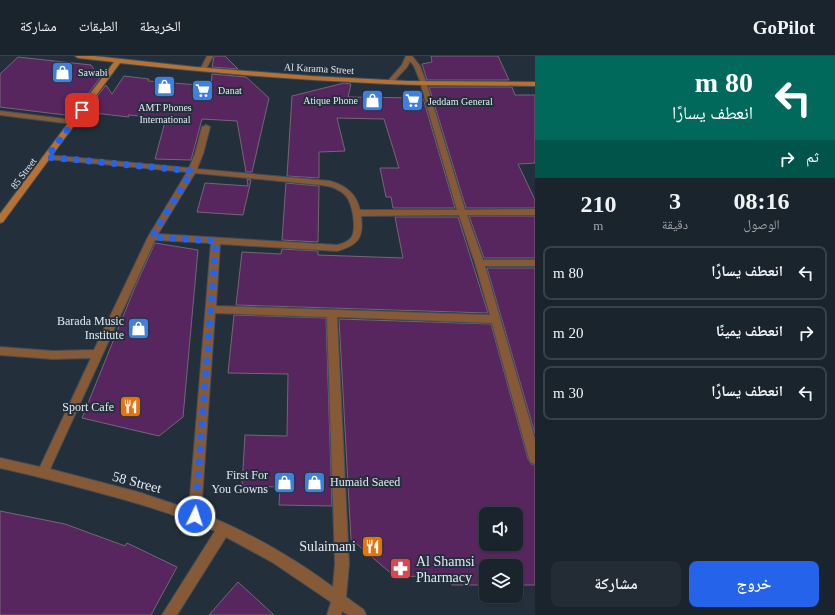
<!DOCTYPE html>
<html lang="ar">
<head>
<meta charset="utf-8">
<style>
  body { margin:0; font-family:"Times New Roman","Noto Naskh Arabic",serif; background:#232c34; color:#f1f3f6; direction:rtl; height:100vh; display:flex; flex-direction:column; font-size:15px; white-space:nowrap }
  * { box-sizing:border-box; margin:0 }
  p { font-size:13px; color:#9fa4a9 }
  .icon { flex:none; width:22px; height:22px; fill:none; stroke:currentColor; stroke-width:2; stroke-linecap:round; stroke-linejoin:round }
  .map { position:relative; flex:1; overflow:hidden; direction:ltr }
  .side { display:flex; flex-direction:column; background:#1a242c; width:300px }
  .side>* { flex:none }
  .hud { background:#00695c; color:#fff; overflow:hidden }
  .controls { position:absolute; left:479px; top:451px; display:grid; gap:8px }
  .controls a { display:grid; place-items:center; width:44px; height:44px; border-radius:8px; background:#1a242c; box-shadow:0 1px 3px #0004,0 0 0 1px #384148; font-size:20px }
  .pin { position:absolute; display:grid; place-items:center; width:34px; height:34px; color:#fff; margin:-17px; border-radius:8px; box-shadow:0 2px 6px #0006 }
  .me { position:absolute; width:44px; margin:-22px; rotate:4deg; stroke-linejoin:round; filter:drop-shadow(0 0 3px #0008) }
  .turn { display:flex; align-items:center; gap:14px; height:84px; padding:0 16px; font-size:18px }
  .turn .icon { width:52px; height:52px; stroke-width:2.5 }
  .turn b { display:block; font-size:28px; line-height:34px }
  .then { display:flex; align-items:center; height:38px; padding:0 16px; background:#0003; gap:8px; font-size:15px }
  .eta { display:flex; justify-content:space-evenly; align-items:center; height:68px; text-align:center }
  .eta b { font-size:24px; font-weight:600; line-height:28px }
  .action { display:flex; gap:8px; margin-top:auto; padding:8px 16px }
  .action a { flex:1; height:46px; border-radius:8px; background:#2563eb; color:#fff; font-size:16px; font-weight:600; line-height:46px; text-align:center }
  .action a+a { background:#232c34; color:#f1f3f6 }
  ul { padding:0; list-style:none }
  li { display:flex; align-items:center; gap:12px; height:54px; margin:0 8px 6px; padding:0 8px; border:2px solid #384148; border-radius:8px }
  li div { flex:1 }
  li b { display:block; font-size:15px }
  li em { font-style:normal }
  header { display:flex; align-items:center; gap:24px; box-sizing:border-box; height:56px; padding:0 20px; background:#1a242c; border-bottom:1px solid #384148 }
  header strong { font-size:19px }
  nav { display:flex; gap:22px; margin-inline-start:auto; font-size:14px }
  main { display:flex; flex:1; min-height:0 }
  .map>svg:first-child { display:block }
  .building { fill:#58265e; stroke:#736674; fill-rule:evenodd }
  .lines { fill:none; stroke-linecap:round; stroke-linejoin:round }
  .minor-casing { stroke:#424e58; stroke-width:2 }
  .tertiary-casing { stroke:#424e58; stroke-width:2 }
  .secondary-casing { stroke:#424e58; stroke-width:2 }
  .minor { fill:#865a37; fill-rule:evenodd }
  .tertiary { fill:#865a37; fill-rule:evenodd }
  .secondary { fill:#b67134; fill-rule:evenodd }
  .route { stroke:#2563eb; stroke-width:7; stroke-dasharray:0 12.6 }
  .labels { text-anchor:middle; stroke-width:4; stroke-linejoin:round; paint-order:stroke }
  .far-street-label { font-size:10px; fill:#e2eaf2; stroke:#23303b }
  .far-poi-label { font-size:10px; fill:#e2eaf2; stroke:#23303b; text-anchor:start }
  .poi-label { font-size:12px; fill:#e2eaf2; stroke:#23303b; text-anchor:end }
  .near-street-label { font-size:14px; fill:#e2eaf2; stroke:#23303b }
  .near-poi-label { font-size:14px; fill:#e2eaf2; stroke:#23303b; text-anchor:end }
</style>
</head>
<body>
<header>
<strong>GoPilot</strong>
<nav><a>الخريطة</a><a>الطبقات</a><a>مشاركة</a></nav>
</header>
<main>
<section class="side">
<div class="hud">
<div class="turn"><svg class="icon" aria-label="left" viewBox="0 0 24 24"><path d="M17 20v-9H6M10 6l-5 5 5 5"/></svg><div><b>80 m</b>انعطف يسارًا</div></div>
<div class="then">ثم<svg class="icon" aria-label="right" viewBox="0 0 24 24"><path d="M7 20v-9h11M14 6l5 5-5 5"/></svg></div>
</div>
<div class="eta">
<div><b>08:16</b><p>الوصول</p></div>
<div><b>3</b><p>دقيقة</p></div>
<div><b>210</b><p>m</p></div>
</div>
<ul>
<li><svg class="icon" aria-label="left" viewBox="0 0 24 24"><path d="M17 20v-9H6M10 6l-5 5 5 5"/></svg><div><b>انعطف يسارًا</b></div><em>80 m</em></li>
<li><svg class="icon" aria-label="right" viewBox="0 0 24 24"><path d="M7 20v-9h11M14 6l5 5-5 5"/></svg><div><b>انعطف يمينًا</b></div><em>20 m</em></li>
<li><svg class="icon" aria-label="left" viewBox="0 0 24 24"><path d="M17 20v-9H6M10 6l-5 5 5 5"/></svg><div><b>انعطف يسارًا</b></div><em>30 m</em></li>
</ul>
<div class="action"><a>خروج</a><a>مشاركة</a></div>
</section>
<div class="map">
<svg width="535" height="559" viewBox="0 0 535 559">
  <rect width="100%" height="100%" fill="#23303b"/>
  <path class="building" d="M214 0H225L238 13 212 11Z
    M431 0H498L509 24H427L422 8 432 6Z
    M18 1 91 9 100 22 75 55H69L65 59 0 51V18Z
    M212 18 246 21 269 42 252 116H246L237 65 202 63 191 104 155 103 166 62 128 59 129 61 85 56 106 29 112 38 124 20 149 23 148 25 211 30Z
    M344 27 351 28 348 41 423 42 455 152H393L391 141H386L380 112H399L384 63 337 62 345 95 319 96V122L287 120 292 40Z
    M429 31H512L515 39H535V107L518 108 535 144V152H466Z
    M247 123 251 124 243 159 197 156 205 127 248 130Z
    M286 127 319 130 318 186 282 184Z
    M469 160H535V202H484Z
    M395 161H458L488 257 236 249 242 196 281 198 282 193 318 195V199L403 202Z
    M155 187 198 194 183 361 159 380 82 362 135 231Z
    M487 212H535V378Z
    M234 259 326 262 332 450 279 449 280 431 242 430 245 379 287 380 288 318 228 317Z
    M339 263 491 268 528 403 531 408 535 409V529H516V510H486V529H452L451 521 394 520 351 483ZM486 458H516V488H486Z
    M0 455 65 468 125 490 127 487 177 511 151 559H0Z
    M238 526 274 559H209Z"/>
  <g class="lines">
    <defs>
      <path id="minor" d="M207 0H213L205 15H201L200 14Z
        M423 24 426 26 465 154 535 153V159H467L483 204H535V210H485L535 383V408L531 407 529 403 492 267 337 261 349 508 346 541 364 554 366 559H348L342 555 341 559H327L331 546 272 506 226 481 177 559H162L215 475C185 462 154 452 122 443 82 432 41 421 0 412V402L40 411 91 302 53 303 0 299V291L53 295 94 294 148 181 187 116 47 103 43 101 47 99 189 112 195 98 202 71 206 69 210 71 203 98 197 113 330 125C347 130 356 138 360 154H457L420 26ZM195 117 321 129C331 130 340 133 346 140 353 148 357 174 351 182 347 186 342 188 337 189L158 178ZM459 159 475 207 490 259 216 250 220 188 337 195C358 189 364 182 361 160ZM155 184 211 187 189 453 138 436 50 413ZM215 257 327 261 335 508 333 531C292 501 249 476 201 457Z
        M0 55 73 64 77 66 73 68 0 59Z"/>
      <path id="tertiary" d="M406 0H412L420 10 426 26 425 27H421L414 10 410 5 407 11 392 27H388V25L402 9Z"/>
      <path id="secondary" d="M75 0H94L195 11 311 20 407 25 535 26V30C486 29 438 30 389 28 299 24 209 17 120 7L3 166 0 167V158L114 6 78 2Z"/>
    </defs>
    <use href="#minor" class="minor-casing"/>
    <use href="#tertiary" class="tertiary-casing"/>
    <use href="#secondary" class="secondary-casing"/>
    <use href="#minor" class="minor"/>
    <use href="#tertiary" class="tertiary"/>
    <use href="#secondary" class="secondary"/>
  </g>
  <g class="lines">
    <path class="route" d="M82 54 47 101 192 115 152 181 216 185 195 460"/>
  </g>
  <defs>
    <symbol id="shop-square" viewBox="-11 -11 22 22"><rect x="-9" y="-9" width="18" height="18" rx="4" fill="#3f7fe0" stroke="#23303b"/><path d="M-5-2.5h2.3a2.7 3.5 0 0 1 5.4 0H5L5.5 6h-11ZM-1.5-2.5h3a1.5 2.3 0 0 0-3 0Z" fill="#fff"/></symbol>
    <symbol id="supermarket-square" viewBox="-11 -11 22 22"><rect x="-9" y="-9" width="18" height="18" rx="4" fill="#3f7fe0" stroke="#23303b"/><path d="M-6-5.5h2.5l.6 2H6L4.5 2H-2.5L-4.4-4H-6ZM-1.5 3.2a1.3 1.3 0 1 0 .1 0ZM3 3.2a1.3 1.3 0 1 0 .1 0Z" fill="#fff"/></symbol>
    <symbol id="restaurant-square" viewBox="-11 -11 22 22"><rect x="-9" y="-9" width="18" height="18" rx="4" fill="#e8710a" stroke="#23303b"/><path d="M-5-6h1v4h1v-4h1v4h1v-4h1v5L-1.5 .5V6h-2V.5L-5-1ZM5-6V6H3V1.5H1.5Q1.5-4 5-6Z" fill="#fff"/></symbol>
    <symbol id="pharmacy-square" viewBox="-11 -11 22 22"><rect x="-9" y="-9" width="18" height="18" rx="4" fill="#e0444e" stroke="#23303b"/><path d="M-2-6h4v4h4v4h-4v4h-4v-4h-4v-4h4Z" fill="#fff"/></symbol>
  </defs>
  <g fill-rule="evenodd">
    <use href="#shop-square" x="50" y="4" width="25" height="25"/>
    <use href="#shop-square" x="152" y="18" width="25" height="25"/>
    <use href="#supermarket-square" x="190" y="22" width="25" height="25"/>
    <use href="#shop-square" x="360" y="32" width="25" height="25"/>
    <use href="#supermarket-square" x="400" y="32" width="25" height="25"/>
    <use href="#shop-square" x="126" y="260" width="25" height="25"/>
    <use href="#restaurant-square" x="118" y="338" width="25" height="25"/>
    <use href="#shop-square" x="272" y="414" width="25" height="25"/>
    <use href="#shop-square" x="302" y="414" width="25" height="25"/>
    <use href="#restaurant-square" x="360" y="478" width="25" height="25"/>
    <use href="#pharmacy-square" x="388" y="500" width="25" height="25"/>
  </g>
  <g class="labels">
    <g class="far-street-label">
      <text transform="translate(319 12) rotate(3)" y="4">Al Karama Street</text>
      <text transform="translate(23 117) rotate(-53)" y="4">85 Street</text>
    </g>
    <g class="far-poi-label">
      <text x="78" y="20">Sawabi</text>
      <text x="218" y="38">Danat</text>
      <text x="358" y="48" text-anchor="end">Atique Phone</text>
      <text x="428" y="49">Jeddam General</text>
      <text x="165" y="55" text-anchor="middle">AMT Phones<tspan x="165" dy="12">International</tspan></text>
    </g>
    <g class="poi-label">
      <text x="124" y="269">Barada Music<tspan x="124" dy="14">Institute</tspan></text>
      <text x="114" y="355">Sport Cafe</text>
      <text x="268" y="423">First For<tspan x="268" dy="14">You Gowns</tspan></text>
      <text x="330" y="430" text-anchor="start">Humaid Saeed</text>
    </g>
    <g class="near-street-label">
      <text transform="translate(137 426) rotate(15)" y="5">58 Street</text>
    </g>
    <g class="near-poi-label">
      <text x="356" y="495">Sulaimani</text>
      <text x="416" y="510" text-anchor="start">Al Shamsi<tspan x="416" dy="16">Pharmacy</tspan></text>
    </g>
  </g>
</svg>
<div class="controls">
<a><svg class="icon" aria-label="sound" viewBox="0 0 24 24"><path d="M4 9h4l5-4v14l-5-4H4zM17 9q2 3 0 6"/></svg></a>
<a><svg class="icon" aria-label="layers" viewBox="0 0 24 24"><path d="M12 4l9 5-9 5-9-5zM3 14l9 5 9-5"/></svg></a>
</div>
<div class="pin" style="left:82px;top:54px;background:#d93025"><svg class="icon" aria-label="arrive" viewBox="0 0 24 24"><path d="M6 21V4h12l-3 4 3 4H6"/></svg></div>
<svg class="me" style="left:195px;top:460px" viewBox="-20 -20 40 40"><circle r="17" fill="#2563eb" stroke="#fff" stroke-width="3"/><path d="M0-11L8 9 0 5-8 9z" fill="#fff"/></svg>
</div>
</main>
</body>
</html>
